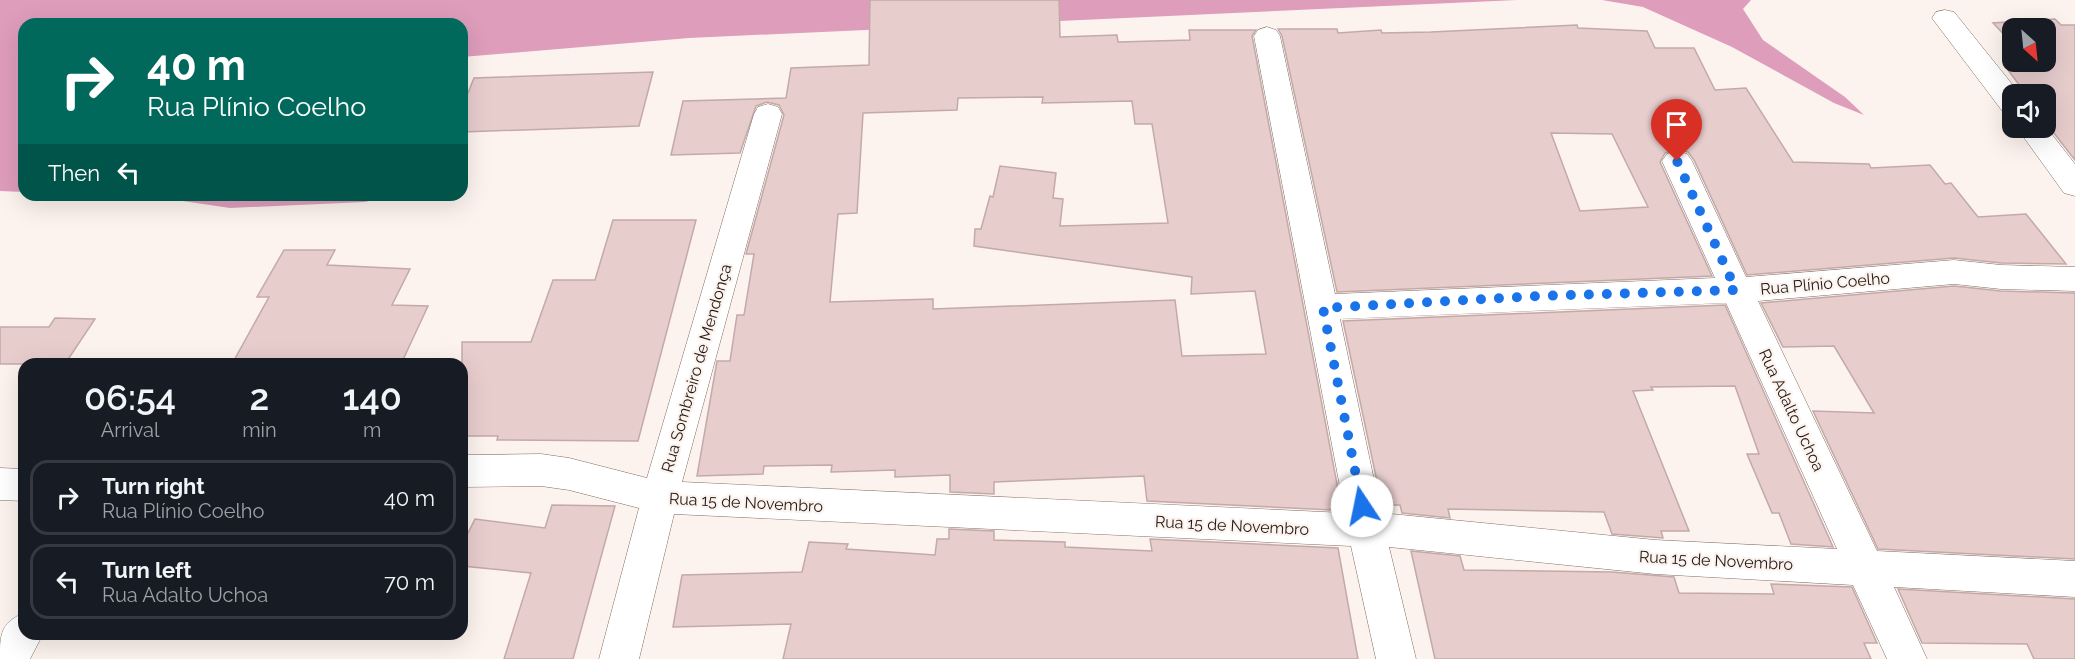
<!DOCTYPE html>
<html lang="en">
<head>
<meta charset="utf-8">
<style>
  body { margin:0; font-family:Raleway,sans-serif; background:#242831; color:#f1f3f6; height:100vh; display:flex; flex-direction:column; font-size:22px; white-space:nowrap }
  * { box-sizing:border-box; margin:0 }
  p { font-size:20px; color:#9ea1a6 }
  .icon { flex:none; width:33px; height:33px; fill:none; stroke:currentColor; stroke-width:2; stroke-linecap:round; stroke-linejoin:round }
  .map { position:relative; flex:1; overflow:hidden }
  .side { position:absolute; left:18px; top:358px; width:450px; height:282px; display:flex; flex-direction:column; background:#171b24; border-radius:18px; box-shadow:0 6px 24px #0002 }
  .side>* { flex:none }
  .hud { position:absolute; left:18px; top:18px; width:450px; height:183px; border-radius:18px; box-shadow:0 6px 24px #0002; background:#00695c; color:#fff; overflow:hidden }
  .needle { width:39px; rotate:153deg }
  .fabs { position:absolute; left:2002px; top:18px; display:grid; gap:12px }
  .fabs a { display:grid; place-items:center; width:54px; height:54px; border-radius:12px; background:#171b24; box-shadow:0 6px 24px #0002; font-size:30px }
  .pin { position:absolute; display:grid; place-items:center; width:51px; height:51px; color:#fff; margin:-62px -26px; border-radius:50% 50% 50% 0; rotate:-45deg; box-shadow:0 0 6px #0007 }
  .pin .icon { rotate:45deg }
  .me { position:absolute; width:66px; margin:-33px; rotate:349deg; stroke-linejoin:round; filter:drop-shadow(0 0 4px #0008) }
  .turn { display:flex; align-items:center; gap:21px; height:126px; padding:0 30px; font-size:27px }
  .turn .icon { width:78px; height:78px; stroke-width:2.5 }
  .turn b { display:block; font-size:42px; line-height:51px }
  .then { display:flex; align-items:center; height:57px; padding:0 30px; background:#0003; gap:12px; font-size:22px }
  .eta { display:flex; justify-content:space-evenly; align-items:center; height:102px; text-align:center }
  .eta b { font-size:36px; font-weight:600; line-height:42px }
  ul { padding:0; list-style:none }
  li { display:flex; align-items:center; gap:18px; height:75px; margin:0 12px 9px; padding:0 18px; border:3px solid #363941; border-radius:18px }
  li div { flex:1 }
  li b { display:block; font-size:22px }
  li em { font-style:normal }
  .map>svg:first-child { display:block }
  .water { fill:#de9dbb }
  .building { fill:#e8cdcd; stroke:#c3a9a9; stroke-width:1.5; fill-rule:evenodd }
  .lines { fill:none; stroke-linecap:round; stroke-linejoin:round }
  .street-casing { stroke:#806b61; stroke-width:1 }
  .street { fill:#fff; fill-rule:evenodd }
  .route { stroke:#1a73e8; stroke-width:10; stroke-dasharray:0 18 }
  .labels { text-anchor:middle; stroke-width:4.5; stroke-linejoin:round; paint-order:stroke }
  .street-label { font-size:16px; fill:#231a16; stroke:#fcf3ee }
</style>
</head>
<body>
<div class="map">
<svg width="2075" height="659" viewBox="0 0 2075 659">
  <rect width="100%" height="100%" fill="#fcf3ee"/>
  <path class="water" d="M0 0H1517L689 38 462 57V24H24V192L0 191Z
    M1602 0H1751L1743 9 1763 40 1845 97 1864 115 1834 103 1732 47 1643 7Z
    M142 195H394L365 202 230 208Z"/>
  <path class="building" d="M870 0H1059L1060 37 1117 35 1118 42 1190 40 1189 30H1256L1252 36 1341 505H1331L1332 510 1147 501 1144 476 994 482V494L950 492V475L895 477V470L831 472 832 465 764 466 763 474 697 476 717 361H730L737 315H744L754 254H746L784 115 779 105 767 102 756 106 740 153 671 155 683 101 786 98 791 68 869 65ZM1043 97 1042 103 1132 101 1135 124H1152L1168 223 1060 226 1063 199 1053 198 1056 173 1000 166 993 197 990 196 981 229H975L974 246 1192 277 1191 294 1255 291 1266 354 1182 356 1175 300 933 309V299L830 302 838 214 857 213 863 113 957 110 958 98Z
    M2055 19 2061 25H2075V160L2046 123V94H2026L2008 70H2037L2029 62H2046V28H2013V44L1993 23Z
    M1577 25 1578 28 1647 31 1655 48H1694L1715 90 1746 88 1793 162 1869 164 1871 168 1930 165 1945 184 1951 183 1978 217 2026 214 2066 264 2001 263 1954 258 1747 275 1694 160 1688 152 1676 149 1665 153 1660 162 1712 276 1337 292 1282 36 1278 29H1337L1338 33 1381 30 1382 33 1431 32ZM1551 133 1612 134 1648 207 1580 211Z
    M653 72 639 126 462 132V108L474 78Z
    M613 220H696L638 441 497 440 498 436H462V342H531L553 280H595Z
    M284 250H335L327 265 410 269 392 305 428 306 401 364H232L269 297H257Z
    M1954 286 2001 291 2075 293V559L1878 549 1813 411 1874 413 1834 346 1783 347 1761 303Z
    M1725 305 1833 547 1791 544 1779 513H1772L1747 454H1759L1735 386 1651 387 1653 390 1633 391 1689 531H1661L1663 538 1612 534 1604 512 1448 509 1450 518 1402 513 1400 505H1382L1343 321Z
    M55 318 95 319 65 364H0V327H49Z
    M552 505 615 506 573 659H504L531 573 462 566V545L475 519 545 528Z
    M949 529 994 531V540L1065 542V547L1152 551 1150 539 1338 548 1358 659H783L791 624 673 627 682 575 802 572 809 542 848 544 846 549 935 555 937 539H949Z
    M1411 551 1460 556 1464 570 1612 572 1674 577 1679 593 1774 594 1771 584 1852 587 1877 643H1864L1871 659H1435Z
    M1898 589 2075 599V659H2034L2027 644 1922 643Z"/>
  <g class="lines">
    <defs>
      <path id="street" d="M1945 10 1954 12 2020 94H2013V115L2003 112 1932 18 1936 12Z
        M1267 27 1276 30 1280 36 1335 294 1715 278 1662 161 1667 154 1677 151 1687 154 1692 161 1746 277 1954 260 2001 265 2075 267V291L2001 289 1954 284 1758 301 1877 551 2075 561V597L1894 587 1927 659H1887L1853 585 1655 574 1389 547 1416 659H1376L1351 546 674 514 639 659H599L639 508 569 490 541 486 462 487V455L541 454 569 458 647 478 754 114 758 107 768 104 778 107 782 114 682 482 1345 513 1254 36 1258 30ZM1726 303 1837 549 1655 540 1381 513 1340 319Z
        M2046 127 2075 164V196L2064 193 2017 128Z
        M0 468 24 469V501L0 500Z
        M24 613V634H43L30 659H0C0 635 0 623 24 613Z"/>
    </defs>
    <use href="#street" class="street-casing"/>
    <use href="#street" class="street"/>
  </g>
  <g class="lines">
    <path class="route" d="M1362 506 1323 308 1540 296 1736 290 1677 161"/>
  </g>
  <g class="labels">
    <g class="street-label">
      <text transform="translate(1825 283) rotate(-5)" y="6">Rua Plínio Coelho</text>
      <text transform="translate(696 368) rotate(-74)" y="6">Rua Sombreiro de Mendonça</text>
      <text transform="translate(1792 410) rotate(65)" y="6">Rua Adalto Uchoa</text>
      <text transform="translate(746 502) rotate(3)" y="6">Rua 15 de Novembro</text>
      <text transform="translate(1232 525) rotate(3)" y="6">Rua 15 de Novembro</text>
      <text transform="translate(1716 560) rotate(3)" y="6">Rua 15 de Novembro</text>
    </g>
  </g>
</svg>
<div class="fabs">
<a><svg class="needle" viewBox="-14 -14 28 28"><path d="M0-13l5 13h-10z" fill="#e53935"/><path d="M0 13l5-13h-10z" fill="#9ea1a6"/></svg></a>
<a><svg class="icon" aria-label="sound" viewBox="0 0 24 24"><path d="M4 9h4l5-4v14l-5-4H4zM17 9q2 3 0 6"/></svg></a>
</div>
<div class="pin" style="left:1677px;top:161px;background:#d93025"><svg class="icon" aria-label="arrive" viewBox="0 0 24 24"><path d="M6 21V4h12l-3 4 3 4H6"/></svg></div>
<svg class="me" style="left:1362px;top:506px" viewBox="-20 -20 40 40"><circle r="19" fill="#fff"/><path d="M0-13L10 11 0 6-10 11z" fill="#1a73e8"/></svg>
<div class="hud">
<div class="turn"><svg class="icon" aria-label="right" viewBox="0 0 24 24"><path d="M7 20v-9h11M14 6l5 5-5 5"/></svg><div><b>40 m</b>Rua Plínio Coelho</div></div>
<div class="then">Then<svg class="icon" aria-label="left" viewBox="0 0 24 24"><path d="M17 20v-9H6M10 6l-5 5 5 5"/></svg></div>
</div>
<section class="side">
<div class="eta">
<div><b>06:54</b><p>Arrival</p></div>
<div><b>2</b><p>min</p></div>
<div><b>140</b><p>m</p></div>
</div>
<ul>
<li><svg class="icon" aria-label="right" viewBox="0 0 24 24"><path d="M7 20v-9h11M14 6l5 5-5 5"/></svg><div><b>Turn right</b><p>Rua Plínio Coelho</p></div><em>40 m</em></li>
<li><svg class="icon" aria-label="left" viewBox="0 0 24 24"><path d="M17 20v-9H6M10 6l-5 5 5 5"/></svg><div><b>Turn left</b><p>Rua Adalto Uchoa</p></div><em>70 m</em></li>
</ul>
</section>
</div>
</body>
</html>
